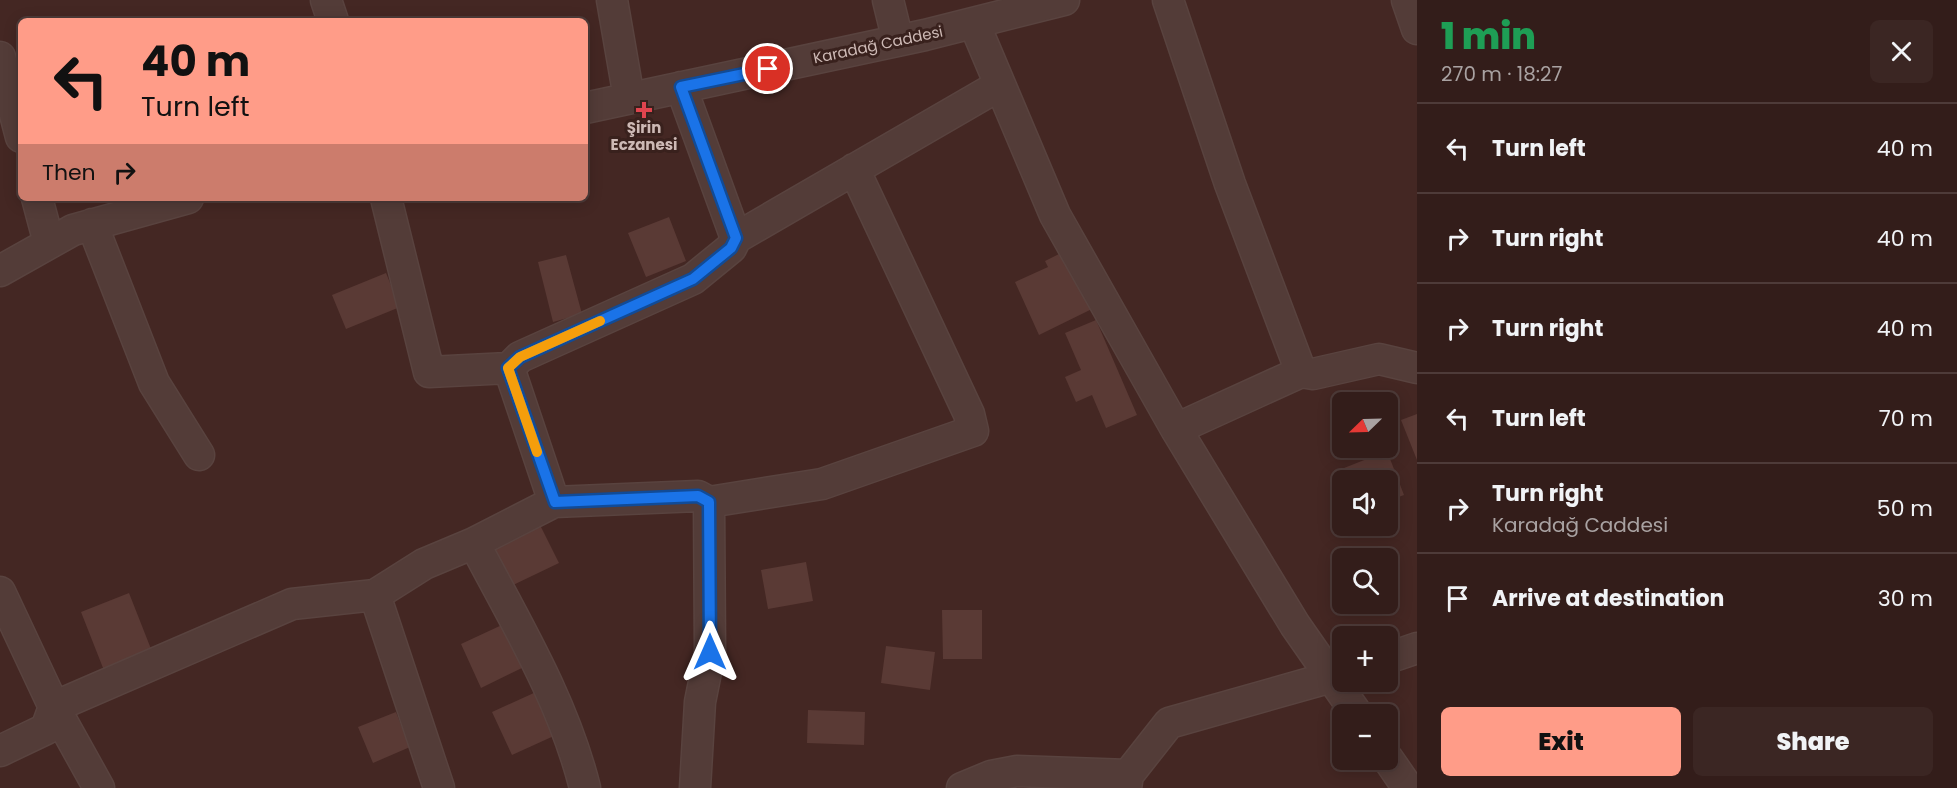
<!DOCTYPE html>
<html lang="en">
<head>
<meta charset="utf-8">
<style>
  body { margin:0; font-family:Poppins,sans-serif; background:#3b2623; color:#f1f3f6; height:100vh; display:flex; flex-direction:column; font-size:22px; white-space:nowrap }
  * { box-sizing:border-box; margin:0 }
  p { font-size:20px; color:#a9a2a2 }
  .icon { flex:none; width:33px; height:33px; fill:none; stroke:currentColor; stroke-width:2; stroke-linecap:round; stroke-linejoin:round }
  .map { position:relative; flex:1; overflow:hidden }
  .details { display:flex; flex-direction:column; background:#331d1a; width:540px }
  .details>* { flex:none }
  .guide { position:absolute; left:18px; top:18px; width:570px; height:183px; border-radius:9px; box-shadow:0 3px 15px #0003,0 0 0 2px #4e3b39; background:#ff9c88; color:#111; overflow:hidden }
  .needle { width:39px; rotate:247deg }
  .tools { position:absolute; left:1332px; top:392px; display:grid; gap:12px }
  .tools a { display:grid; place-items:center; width:66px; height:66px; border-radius:9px; background:#331d1a; box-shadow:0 3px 15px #0003,0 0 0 2px #4e3b39; font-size:30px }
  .pin { position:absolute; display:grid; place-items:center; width:51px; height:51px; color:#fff; margin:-26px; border:3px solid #fff; border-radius:50%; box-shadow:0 2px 6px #0007 }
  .me { position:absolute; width:66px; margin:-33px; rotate:0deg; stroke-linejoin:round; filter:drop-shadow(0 0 4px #0008) }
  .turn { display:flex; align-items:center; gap:21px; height:126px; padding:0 24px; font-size:27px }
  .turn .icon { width:78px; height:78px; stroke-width:2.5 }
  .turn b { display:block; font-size:42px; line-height:51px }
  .then { display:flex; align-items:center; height:57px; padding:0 24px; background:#0003; gap:12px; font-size:22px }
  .round { display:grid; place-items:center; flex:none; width:63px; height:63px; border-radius:9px; background:#3b2623 }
  .overview { display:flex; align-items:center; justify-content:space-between; height:102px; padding:0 24px }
  h1 { font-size:36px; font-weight:800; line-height:45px; color:#1e9e55 }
  .action { display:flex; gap:12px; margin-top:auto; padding:12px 24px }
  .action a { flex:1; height:69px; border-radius:9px; background:#ff9c88; color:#111; font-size:24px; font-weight:800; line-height:69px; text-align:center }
  .action a+a { background:#3b2623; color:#f1f3f6 }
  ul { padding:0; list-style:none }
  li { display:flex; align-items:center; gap:18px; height:90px; padding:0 24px; border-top:2px solid #4e3b39 }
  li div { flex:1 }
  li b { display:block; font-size:22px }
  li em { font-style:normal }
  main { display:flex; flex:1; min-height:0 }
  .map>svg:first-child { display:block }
  .building { fill:#5a3a35 }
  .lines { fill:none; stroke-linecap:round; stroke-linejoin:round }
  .minor-casing { stroke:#59433f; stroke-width:33 }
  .minor { stroke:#533c38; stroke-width:30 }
  .route-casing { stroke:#114b97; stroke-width:15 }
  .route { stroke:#1a73e8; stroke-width:10 }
  .slow { stroke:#f59e0b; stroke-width:10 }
  .health-dot { fill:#e0444e; stroke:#39211d; stroke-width:2 }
  .labels { text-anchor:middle; stroke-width:6; stroke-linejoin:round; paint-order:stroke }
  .street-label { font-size:15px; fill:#cdb9b5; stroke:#39211d }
  .poi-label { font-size:15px; font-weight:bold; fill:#cdb9b5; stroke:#39211d }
</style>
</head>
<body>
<main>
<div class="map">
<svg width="1417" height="788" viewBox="0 0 1417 788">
  <rect width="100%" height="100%" fill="#442723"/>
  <path class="building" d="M669 217 686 261 646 277 628 233Z
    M1069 249 1096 307 1039 335 1015 282 1048 267 1045 261Z
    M566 255 582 314 553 322 538 262Z
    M386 273 400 307 346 329 332 295Z
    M1096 320 1137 415 1106 428 1092 395 1076 402 1065 377 1081 370 1065 333Z
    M1417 414V460L1401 420Z
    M1387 451 1404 495 1388 501V480H1343L1339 470Z
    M538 521 559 563 511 586 491 544Z
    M806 562 813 601 768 609 761 570Z
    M129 593 153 654 105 673 81 612Z
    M942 610H982V659H943Z
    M504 624 524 667 481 688 461 644Z
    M886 646 935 652 930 690 881 683Z
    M536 692 556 735 512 755 492 712Z
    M808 710 865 712 864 745 807 743Z
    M396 712 410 747 373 763 358 727Z"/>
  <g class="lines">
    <defs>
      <path id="minor" d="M326 0 333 21
        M612 0 629 98
        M888 0 898 41
        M1168 0 1230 184 1301 372
        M1407 0 1417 29
        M974 23 1055 215 1176 429 1295 625 1357 714
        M0 57 21 137
        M681 87 736 238
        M585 108 925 35 1064 0
        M37 198 49 243
        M386 198 429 372 509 368 520 357 693 279 731 248 736 238 1000 85
        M92 224 154 383 199 455
        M0 271 73 230 188 198
        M509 368 554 502
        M1176 429 1301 372 1313 374 1379 359 1417 368
        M474 543C516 623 563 700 585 788
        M0 592 54 707 99 788
        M375 595 439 788
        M1388 658 1417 648
        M0 751 46 729 54 707 292 604 375 595 424 564 474 543 554 502 698 496 709 502 822 484 973 431 969 414 854 169
        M1388 759 1408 788
        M695 788 700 702 710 652 709 502
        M962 788 991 776 1017 771 1128 775
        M1126 788 1128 775 1169 723 1342 674"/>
    </defs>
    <use href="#minor" class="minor-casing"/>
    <use href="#minor" class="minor"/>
  </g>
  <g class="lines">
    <defs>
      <path id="route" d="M710 652 709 502 698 496 555 502 508 368 520 357 693 279 731 248 736 238 681 87 768 69"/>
    </defs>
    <use href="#route" class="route-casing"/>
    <use href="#route" class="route"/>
    <path class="slow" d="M537 452 508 368 520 357 600 321"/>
  </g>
  <path class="health-dot" d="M641 101h6v6h6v6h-6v6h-6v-6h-6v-6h6z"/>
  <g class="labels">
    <g class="street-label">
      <text transform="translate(878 45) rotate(-12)" y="5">Karadağ Caddesi</text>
    </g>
    <g class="poi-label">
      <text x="644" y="133">Şirin<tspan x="644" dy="17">Eczanesi</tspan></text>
    </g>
  </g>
</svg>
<div class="tools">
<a><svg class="needle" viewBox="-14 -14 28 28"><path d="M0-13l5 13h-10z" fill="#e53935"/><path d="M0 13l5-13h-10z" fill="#a9a2a2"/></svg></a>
<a><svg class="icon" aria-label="sound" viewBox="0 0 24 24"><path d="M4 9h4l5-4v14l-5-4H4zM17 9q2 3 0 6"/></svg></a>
<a><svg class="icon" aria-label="search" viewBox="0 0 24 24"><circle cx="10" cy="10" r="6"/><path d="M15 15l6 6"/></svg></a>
<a>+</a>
<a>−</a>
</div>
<div class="pin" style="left:768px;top:69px;background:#d93025"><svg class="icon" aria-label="arrive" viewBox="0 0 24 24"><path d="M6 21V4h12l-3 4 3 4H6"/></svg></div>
<svg class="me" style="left:710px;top:652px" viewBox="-20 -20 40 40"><path d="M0-17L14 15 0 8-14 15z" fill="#1a73e8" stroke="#fff" stroke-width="4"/></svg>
<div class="guide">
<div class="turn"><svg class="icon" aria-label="left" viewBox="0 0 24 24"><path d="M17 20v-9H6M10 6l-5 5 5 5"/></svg><div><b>40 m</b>Turn left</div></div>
<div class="then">Then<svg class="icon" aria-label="right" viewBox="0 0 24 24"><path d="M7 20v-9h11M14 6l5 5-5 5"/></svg></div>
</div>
</div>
<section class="details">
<div class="overview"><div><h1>1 min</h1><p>270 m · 18:27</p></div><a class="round"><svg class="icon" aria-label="close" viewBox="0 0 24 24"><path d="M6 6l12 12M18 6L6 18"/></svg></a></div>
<ul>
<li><svg class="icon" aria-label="left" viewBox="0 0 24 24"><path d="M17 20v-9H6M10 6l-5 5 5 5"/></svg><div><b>Turn left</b></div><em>40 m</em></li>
<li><svg class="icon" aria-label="right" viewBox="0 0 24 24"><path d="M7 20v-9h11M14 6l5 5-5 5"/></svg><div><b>Turn right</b></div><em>40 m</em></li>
<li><svg class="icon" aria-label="right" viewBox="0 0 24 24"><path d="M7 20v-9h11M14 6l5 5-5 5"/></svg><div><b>Turn right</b></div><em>40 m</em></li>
<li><svg class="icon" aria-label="left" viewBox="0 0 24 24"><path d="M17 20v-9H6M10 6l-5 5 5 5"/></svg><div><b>Turn left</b></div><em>70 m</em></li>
<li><svg class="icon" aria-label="right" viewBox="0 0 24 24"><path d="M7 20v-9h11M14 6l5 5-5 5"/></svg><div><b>Turn right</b><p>Karadağ Caddesi</p></div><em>50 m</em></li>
<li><svg class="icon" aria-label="arrive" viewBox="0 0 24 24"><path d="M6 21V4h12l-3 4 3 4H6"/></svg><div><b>Arrive at destination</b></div><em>30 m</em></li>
</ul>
<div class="action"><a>Exit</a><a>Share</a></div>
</section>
</main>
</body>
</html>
